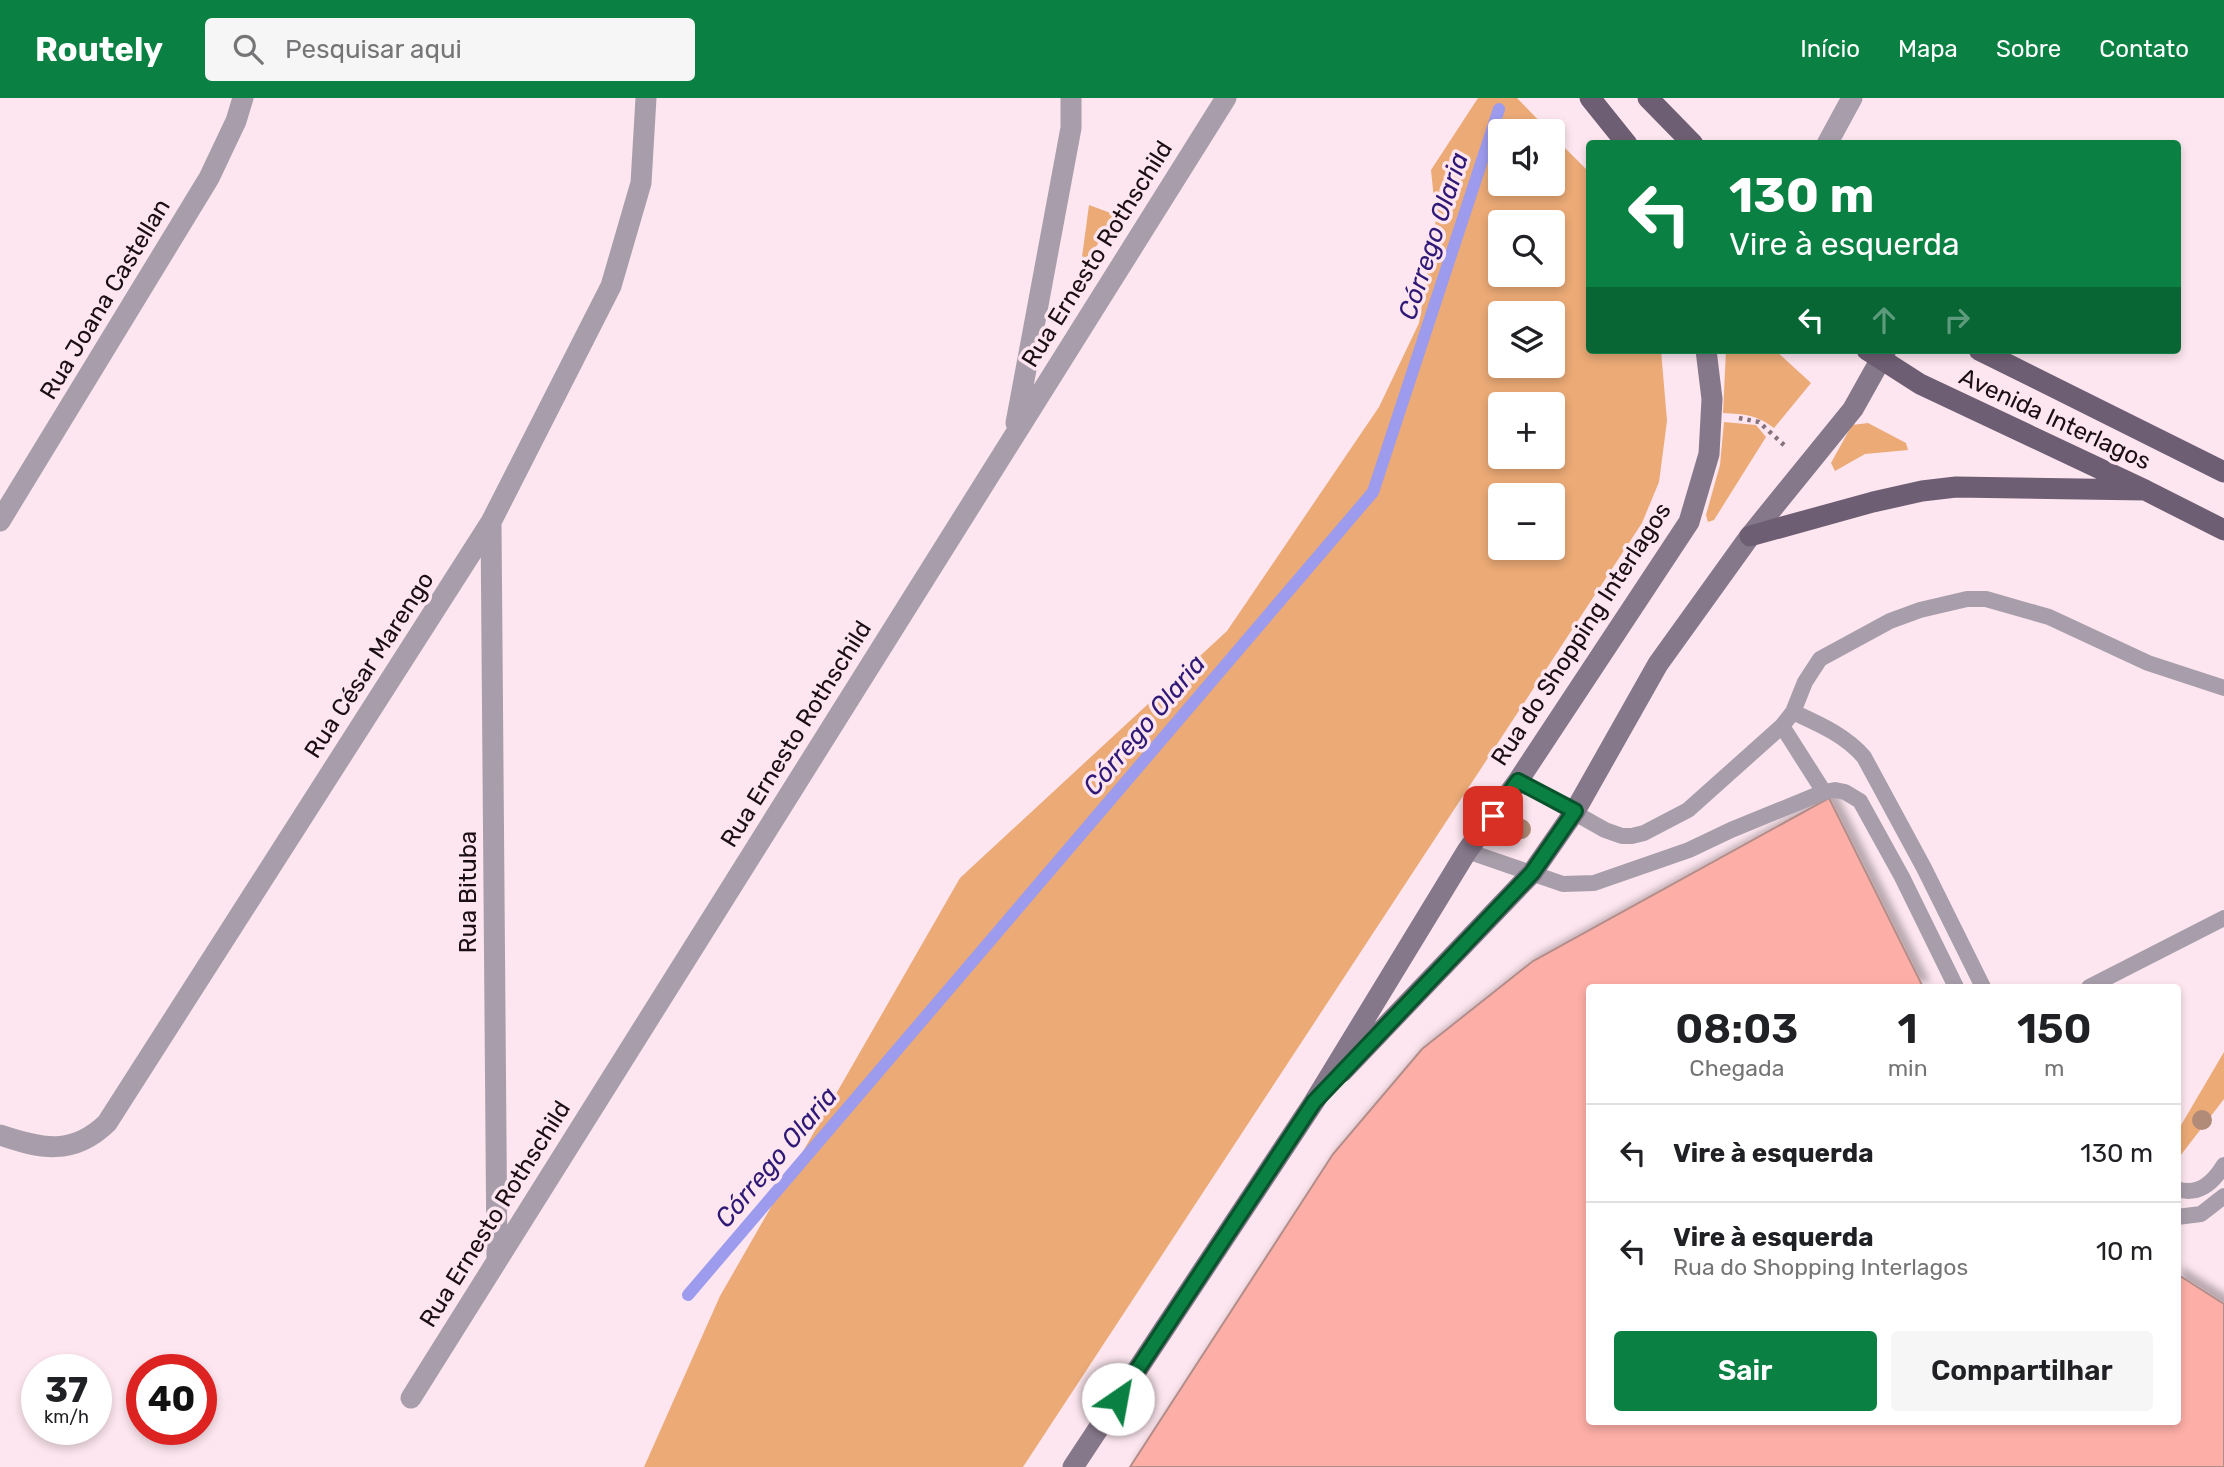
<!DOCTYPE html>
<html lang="pt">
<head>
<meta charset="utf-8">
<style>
  body { margin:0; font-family:Rubik,sans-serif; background:#f6f6f6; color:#202124; height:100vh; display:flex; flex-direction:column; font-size:26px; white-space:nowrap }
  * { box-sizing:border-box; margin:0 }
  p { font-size:23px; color:#757577 }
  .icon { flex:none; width:38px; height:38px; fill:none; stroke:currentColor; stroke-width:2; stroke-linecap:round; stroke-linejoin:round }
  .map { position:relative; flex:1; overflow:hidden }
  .sheet { position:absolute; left:1586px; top:886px; width:595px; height:441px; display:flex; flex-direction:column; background:#fff; border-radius:7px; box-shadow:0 4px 10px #0003 }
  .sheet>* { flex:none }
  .banner { position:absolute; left:1586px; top:42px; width:595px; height:214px; border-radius:7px; box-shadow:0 4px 10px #0003; background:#0b8043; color:#fff; overflow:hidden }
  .buttons { position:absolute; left:1488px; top:21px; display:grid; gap:14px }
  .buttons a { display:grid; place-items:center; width:77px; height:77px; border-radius:7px; background:#fff; box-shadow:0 4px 10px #0003; font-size:35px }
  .speed { position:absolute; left:21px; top:1256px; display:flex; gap:14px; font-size:35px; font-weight:700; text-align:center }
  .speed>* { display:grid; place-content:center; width:91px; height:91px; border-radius:50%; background:#fff; box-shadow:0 4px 10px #0003; line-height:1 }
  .speed small { font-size:18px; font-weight:400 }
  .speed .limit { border:10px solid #d22; background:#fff; color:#111 }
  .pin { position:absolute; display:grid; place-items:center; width:60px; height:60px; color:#fff; margin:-30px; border-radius:14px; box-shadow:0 4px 10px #0006 }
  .me { position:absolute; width:77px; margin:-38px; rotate:33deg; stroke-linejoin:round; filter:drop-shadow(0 0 5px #0008) }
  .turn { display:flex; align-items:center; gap:24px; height:147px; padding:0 28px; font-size:32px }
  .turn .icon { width:91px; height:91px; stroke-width:2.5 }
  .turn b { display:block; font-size:49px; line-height:60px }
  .lanes { display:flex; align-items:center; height:66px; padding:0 28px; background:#0003; justify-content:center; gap:35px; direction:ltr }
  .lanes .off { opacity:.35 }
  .eta { display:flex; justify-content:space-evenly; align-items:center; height:119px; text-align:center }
  .eta b { font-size:42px; font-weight:600; line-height:49px }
  .button { display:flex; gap:14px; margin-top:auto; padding:14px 28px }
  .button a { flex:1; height:80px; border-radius:7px; background:#0b8043; color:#fff; font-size:28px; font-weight:600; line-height:80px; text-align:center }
  .button a+a { background:#f6f6f6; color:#202124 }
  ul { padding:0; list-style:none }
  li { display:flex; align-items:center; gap:21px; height:98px; padding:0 28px; border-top:2px solid #e0e0e0 }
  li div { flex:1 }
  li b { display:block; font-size:26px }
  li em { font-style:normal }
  header { display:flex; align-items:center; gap:42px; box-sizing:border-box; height:98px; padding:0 35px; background:#0b8043; color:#fff }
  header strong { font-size:33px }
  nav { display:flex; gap:38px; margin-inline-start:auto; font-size:24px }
  .search { width:490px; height:63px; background:#f6f6f6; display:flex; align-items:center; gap:18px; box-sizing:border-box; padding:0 24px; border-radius:7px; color:#757577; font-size:26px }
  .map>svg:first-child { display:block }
  .green { fill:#ebaa76; fill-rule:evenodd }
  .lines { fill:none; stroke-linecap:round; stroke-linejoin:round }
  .stream { stroke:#9d9bed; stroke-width:12 }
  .building { fill:#fdaea7; stroke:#b38d89; stroke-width:2; filter:url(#shadow) }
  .path { stroke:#84737a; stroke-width:4.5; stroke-dasharray:3.5 5; stroke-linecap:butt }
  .lane { stroke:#a89eab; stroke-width:16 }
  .street { stroke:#a89eab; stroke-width:21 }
  .secondary { stroke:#86788b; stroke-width:21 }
  .primary { stroke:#6e5e73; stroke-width:21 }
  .tree { fill:#b18b77 }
  .route-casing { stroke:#07532c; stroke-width:18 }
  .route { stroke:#0b8043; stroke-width:12 }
  .labels { text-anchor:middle; stroke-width:7; stroke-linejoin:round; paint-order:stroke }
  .street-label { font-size:24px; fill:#1b0f14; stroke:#fde6ef }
  .water-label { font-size:26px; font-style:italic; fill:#2e1977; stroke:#fde6ef }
</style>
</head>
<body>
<header>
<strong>Routely</strong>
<div class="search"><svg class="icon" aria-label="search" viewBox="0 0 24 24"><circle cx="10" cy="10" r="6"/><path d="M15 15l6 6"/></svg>Pesquisar aqui</div>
<nav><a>Início</a><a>Mapa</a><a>Sobre</a><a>Contato</a></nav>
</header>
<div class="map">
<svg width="2224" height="1369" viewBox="0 0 2224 1369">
  <defs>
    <filter id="shadow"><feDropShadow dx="6" dy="-6" stdDeviation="3.5" flood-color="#0004"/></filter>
  </defs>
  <rect width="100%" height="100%" fill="#fde6ef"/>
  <path class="green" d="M1478 0H1517L1549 33H1500V86H1552V37L1589 74V252H1661L1667 323 1659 384 1642 425 1023 1369H644L720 1198 960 780 1227 533 1379 309 1419 225 1436 121 1431 72ZM1500 124H1552V177H1500ZM1500 215H1552V268H1500ZM1552 306V359H1500V306ZM1552 397V450H1500V397Z
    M1089 107 1116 117 1080 174Z
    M1726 252H1775L1811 285 1774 330C1757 317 1744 316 1723 315Z
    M1724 324 1756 327 1766 339 1714 422 1708 424 1706 417 1720 367Z
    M1868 325 1906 345 1908 352 1865 356 1835 373 1831 365 1852 327Z
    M2224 954V1001L2177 1062V1034Z"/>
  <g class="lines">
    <path class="stream" d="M688 1197 1373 394 1499 11"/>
  </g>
  <path class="building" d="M1829 700 1923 889H1589V1323H2177V1176L2224 1206V1369H1130L1333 1056 1422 951 1533 863Z"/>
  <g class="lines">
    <path class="path" d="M1739 320 1759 324 1784 347"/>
    <path class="lane" d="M1793 614C1819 626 1845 637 1864 659L1924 770 1983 889
      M1782 628 1824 694
      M1518 683 1605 732 1622 738H1632L1644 735 1688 712 1782 628 1793 614 1805 584 1820 561 1890 523 1920 512 1967 501H1986L2049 519 2148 565 2224 590
      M1467 753 1563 786 1594 785 1689 752 1731 732 1824 694 1835 692 1845 694 1860 703 1902 779 1956 889
      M2089 889 2224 820
      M2177 1091C2199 1098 2213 1085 2224 1067
      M2177 1119 2201 1116 2224 1098"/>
    <path class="street" d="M1827 46 1852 0
      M1016 325 1071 30V0
      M0 423 209 80 236 23 243 0
      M491 424 497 1163
      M0 1037C41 1051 73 1058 107 1025L491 424 611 188 641 85 646 0
      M411 1300 1226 0"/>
    <path class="secondary" d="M1342 974 1532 775 1575 713 1658 566 1750 438 1853 311 1886 252
      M1073 1369 1314 1004 1467 753 1518 683 1689 424 1709 356 1712 301 1706 252"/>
    <path class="primary" d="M1590 0 1627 46
      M1648 0 1693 46
      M1867 252 1920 286 2145 392 2224 432
      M1979 252 2224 374
      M1750 438 1873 404 1922 393 1956 389 2145 392"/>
  </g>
  <g class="tree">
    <circle cx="1521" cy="731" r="10"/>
    <circle cx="2202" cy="1022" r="10"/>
  </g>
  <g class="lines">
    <defs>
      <path id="route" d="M1118 1301 1314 1004 1532 775 1575 713 1518 683 1493 718"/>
    </defs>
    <use href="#route" class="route-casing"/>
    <use href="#route" class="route"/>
  </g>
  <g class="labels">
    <g class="street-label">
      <text transform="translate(1097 156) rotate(-58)" y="8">Rua Ernesto Rothschild</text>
      <text transform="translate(105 201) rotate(-59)" y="8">Rua Joana Castellan</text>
      <text transform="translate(2055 321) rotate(25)" y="8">Avenida Interlagos</text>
      <text transform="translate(1581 536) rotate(-57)" y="8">Rua do Shopping Interlagos</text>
      <text transform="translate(369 567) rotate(-57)" y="8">Rua César Marengo</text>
      <text transform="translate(796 636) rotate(-58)" y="8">Rua Ernesto Rothschild</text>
      <text transform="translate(468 794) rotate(-90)" y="8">Rua Bituba</text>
      <text transform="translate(495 1116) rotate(-58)" y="8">Rua Ernesto Rothschild</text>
    </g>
    <g class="water-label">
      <text transform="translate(1433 138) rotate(-72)" y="9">Córrego Olaria</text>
      <text transform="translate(1144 627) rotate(-50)" y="9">Córrego Olaria</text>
      <text transform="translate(776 1059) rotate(-50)" y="9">Córrego Olaria</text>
    </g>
  </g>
</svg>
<div class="buttons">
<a><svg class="icon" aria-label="sound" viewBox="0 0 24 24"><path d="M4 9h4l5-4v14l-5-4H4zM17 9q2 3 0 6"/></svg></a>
<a><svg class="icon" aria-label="search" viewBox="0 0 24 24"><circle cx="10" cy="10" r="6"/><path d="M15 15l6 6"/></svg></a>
<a><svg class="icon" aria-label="layers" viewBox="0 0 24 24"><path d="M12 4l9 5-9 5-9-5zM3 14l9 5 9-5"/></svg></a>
<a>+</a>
<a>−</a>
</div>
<div class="speed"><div>37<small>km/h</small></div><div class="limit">40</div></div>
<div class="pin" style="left:1493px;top:718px;background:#d93025"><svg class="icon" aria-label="arrive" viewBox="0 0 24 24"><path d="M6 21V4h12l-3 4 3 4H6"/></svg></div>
<svg class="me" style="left:1118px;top:1301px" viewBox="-20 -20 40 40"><circle r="19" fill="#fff"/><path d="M0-13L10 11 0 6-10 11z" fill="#0b8043"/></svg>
<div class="banner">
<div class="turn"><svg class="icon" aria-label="left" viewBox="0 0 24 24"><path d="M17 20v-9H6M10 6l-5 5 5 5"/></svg><div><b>130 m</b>Vire à esquerda</div></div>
<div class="lanes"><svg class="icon" aria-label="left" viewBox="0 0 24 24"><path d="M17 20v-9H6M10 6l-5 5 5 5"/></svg><svg class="icon off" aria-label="ahead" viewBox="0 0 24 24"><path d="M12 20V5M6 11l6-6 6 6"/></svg><svg class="icon off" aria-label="right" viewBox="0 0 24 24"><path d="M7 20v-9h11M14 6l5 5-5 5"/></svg></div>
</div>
<section class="sheet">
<div class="eta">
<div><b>08:03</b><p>Chegada</p></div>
<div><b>1</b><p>min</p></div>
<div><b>150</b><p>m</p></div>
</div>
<ul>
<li><svg class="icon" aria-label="left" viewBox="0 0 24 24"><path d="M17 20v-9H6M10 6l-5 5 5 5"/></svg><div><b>Vire à esquerda</b></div><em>130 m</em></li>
<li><svg class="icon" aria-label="left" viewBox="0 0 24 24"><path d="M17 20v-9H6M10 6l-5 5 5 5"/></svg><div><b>Vire à esquerda</b><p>Rua do Shopping Interlagos</p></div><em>10 m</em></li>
</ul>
<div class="button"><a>Sair</a><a>Compartilhar</a></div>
</section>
</div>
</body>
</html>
